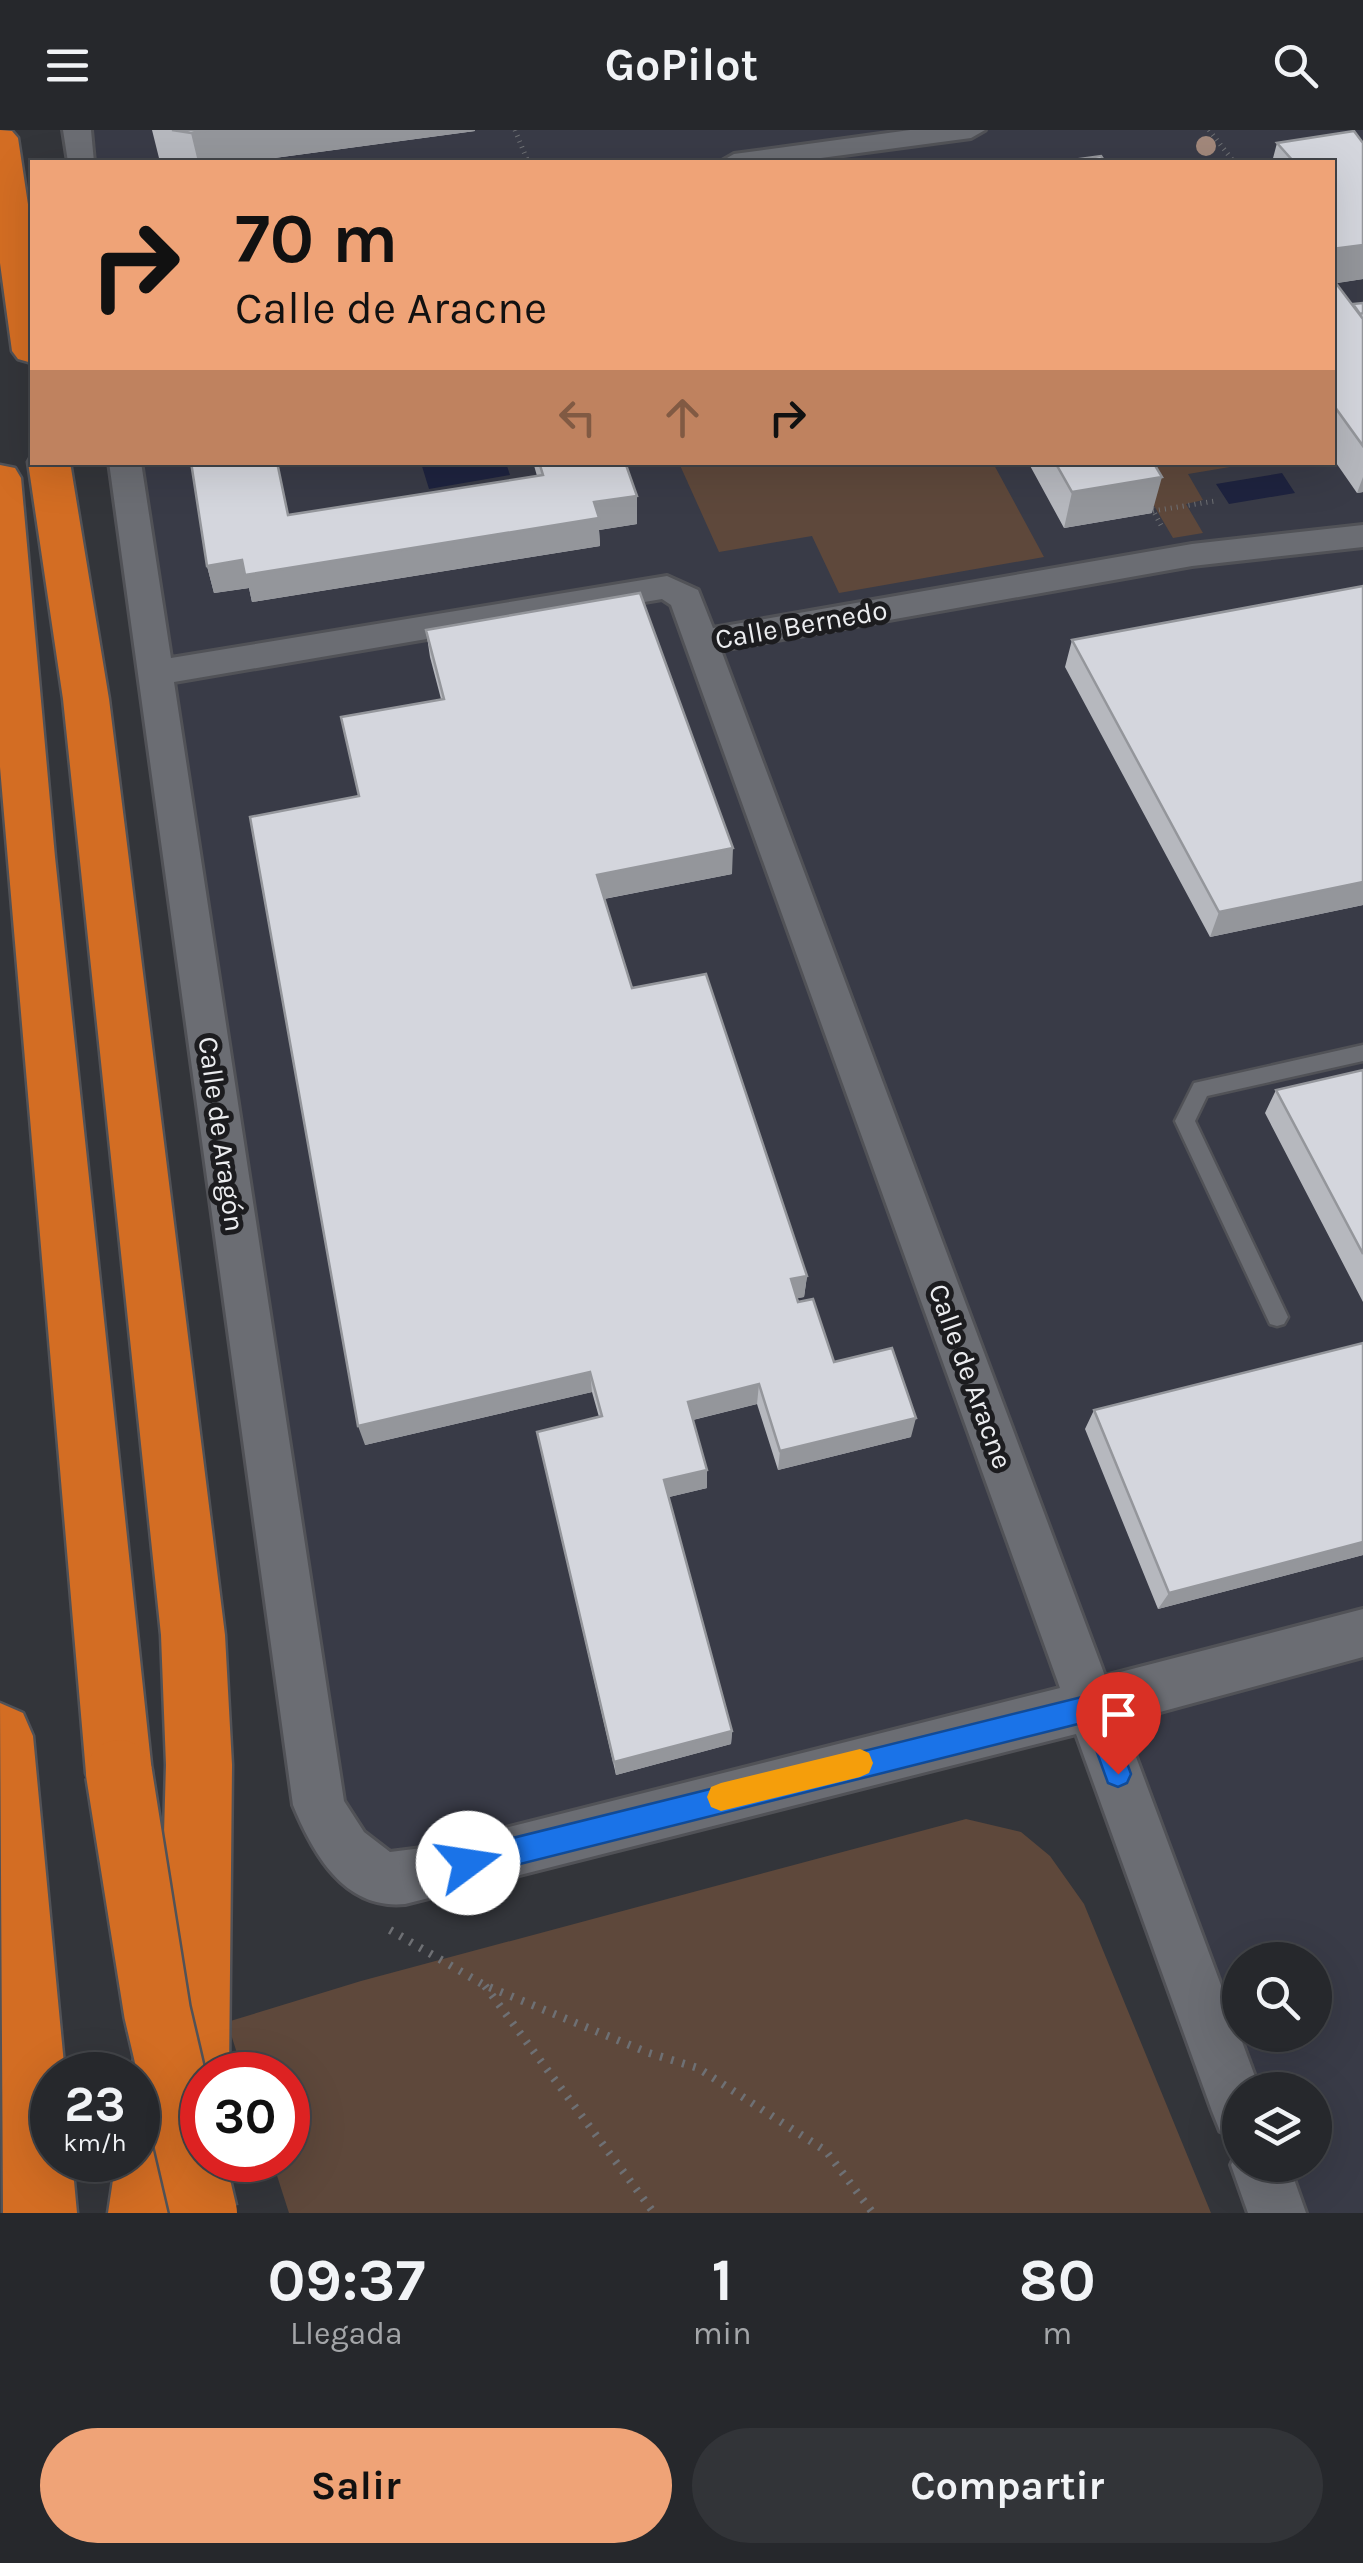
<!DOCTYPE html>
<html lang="es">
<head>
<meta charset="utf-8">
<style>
  body { margin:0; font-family:Karla,sans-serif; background:#323438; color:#f1f3f6; height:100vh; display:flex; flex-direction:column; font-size:38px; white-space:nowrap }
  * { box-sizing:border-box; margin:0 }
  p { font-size:32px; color:#a4a6a9 }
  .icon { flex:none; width:55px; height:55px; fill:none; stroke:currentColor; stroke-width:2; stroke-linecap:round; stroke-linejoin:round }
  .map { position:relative; height:2083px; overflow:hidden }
  .side { display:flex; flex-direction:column; background:#26282c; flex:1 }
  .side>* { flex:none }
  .hud { position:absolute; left:30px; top:30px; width:1305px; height:305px; border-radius:0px; box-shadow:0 10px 40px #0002,0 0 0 2px #424448; background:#efa377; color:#111; overflow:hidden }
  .tools { position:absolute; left:1222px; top:1812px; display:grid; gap:20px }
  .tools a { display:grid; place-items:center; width:110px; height:110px; border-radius:50%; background:#26282c; box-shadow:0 10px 40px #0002,0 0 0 2px #424448; font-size:50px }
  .speed { position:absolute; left:30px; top:1922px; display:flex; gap:20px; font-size:50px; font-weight:700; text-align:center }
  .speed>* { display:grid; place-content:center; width:130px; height:130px; border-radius:50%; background:#26282c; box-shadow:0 10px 40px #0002,0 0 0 2px #424448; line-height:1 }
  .speed small { font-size:25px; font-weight:400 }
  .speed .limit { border:15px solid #d22; background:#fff; color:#111 }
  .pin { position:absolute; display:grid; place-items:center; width:85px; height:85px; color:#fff; margin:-102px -42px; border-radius:50% 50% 50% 0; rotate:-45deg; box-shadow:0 0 10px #0007 }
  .pin .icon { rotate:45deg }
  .me { position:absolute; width:110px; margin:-55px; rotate:76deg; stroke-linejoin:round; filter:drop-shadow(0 0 8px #0008) }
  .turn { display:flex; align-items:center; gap:35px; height:210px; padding:0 40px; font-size:45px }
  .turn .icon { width:130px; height:130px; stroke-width:2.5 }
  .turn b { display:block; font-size:70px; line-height:85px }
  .lanes { display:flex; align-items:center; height:95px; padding:0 40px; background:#0003; justify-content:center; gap:50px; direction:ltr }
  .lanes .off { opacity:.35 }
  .eta { display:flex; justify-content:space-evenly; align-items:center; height:170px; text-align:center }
  .eta b { font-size:60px; font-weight:700; line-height:70px }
  .action { display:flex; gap:20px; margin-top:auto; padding:20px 40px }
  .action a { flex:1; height:115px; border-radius:60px; background:#efa377; color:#111; font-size:40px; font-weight:700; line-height:115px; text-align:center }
  .action a+a { background:#323438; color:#f1f3f6 }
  header { display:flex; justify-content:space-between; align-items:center; height:130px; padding:0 40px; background:#26282c; font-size:45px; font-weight:700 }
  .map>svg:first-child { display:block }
  .built { fill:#393b47; fill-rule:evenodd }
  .green { fill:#5e483b }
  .water { fill:#1e233f }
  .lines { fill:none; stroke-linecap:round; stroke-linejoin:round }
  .lane-casing { stroke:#515257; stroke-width:5 }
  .street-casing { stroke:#515257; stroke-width:6 }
  .highway-casing { stroke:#515257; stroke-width:5 }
  .path-far1 { stroke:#6e7074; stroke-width:5; stroke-dasharray:1 5; stroke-linecap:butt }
  .path { stroke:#6e7074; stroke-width:8; stroke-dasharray:2.5 9; stroke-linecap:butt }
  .lane { fill:#6b6d73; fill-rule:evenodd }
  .street { fill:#6b6d73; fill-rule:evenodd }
  .highway { fill:#d36d23; fill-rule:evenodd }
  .highway-bridge-casing { stroke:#515257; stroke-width:71; stroke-linecap:butt }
  .highway-bridge { stroke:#d36d23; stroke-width:66 }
  .tree { fill:#a2887b }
  .wall { fill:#b6b8be }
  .shaded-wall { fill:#94969b }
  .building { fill:#d4d6dd; stroke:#94969b; stroke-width:2.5 }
  .route { fill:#1a73e8; stroke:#114b97; stroke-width:2.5 }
  .slow { fill:#f59e0b }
  .labels { text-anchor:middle; stroke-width:10; stroke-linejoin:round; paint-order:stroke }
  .street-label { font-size:28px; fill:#ecedf0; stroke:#1c1c1f }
</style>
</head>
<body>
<header><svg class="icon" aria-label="menu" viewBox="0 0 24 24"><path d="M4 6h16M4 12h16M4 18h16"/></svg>GoPilot<svg class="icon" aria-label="search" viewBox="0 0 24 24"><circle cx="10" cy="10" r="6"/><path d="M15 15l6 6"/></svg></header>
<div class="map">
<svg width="1363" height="2083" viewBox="0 0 1363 2083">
  <rect width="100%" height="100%" fill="#33353a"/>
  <path class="built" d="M77 0H1363V2083H1277L1260 2035H1315V1960H1240L1093 1577 430 1743 335 1709 125 333 1332 332V32H81ZM1240 1830H1315V1905H1240Z"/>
  <path class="green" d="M679 333H993L1044 427 839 463 812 406 719 422Z
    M1129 333H1254L1188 344 1203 370 1186 374 1203 403 1173 408Z
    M966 1689 1021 1702 1050 1726 1084 1774 1211 2083H289L272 2030H288V1945H244L227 1892 361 1851Z"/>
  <path class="water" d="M421 333H506L510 345 429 359Z
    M1282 343 1295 363 1229 374 1216 354Z"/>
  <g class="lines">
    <defs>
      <path id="lane" d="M1363 915V931L1207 966 1195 991 1288 1187 1284 1194 1277 1196 1270 1194 1175 991 1194 953Z"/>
      <path id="street" d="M63 0H91L94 32H68Z
        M910 0H985L971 8 791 32H720L734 24Z
        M109 332H141L171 528 667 446 698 460 713 498 1192 414 1363 395V417L1192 436 721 520 1105 1546 1363 1479V1527L1123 1592 1260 1960H1240V2009L1220 2001 1212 1981 1076 1604 405 1774C344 1780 313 1723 293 1675ZM662 469 671 475 1060 1558 430 1717 390 1722 364 1702 344 1671 174 552Z
        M1240 2015V2035H1289L1306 2083H1248L1231 2035Z"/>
      <path id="highway" d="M0 0 12 1 18 8 32 101V233L18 229 12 221 0 133Z
        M32 325V332H70L109 569 225 1505 232 1635 229 1945H202V2007L192 2011 182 2083H108L116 2030H138V1945L129 1942 139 1916 158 1909 166 1635 161 1505 63 569 28 332Z
        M0 335 15 338 21 348 55 727 152 1643 143 1667 119 1676 95 1667 86 1643 0 637Z
        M0 1573 23 1583 33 1606 65 1945H52V2030H72L77 2083H3Z"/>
    </defs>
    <use href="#lane" class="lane-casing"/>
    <use href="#street" class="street-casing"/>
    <use href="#highway" class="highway-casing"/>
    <path class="path-far1" d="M515 0 528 32
      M1209 0 1234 32
      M1149 373 1162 397
      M1153 381 1215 371"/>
    <path class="path" d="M390 1800 484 1855 649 1923 698 1938 826 2021 873 2083
      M485 1856 654 2083"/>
    <use href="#lane" class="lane"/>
    <use href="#street" class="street"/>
    <use href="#highway" class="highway"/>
    <defs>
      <path id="highway-bridge" d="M119 1643 157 1882 204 2083"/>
    </defs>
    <use href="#highway-bridge" class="highway-bridge-casing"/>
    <use href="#highway-bridge" class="highway-bridge"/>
  </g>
  <circle class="tree" cx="1206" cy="16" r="10"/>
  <path class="wall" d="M152 0H475V1L245 32H160Z
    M1354 1 1363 149 1336 153 1353 175 1363 173V362L1357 363 1332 327V32H1272L1277 13Z
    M533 332H625L637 394 599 400 600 416 252 472 249 458 214 463 207 436 288 385 537 346Z
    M1028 332H1153L1152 383 1064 398Z
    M1363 456V775L1210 807 1065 537 1072 510Z
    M426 500 732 744 604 769 632 858 807 1146 804 1167 797 1168 834 1232 911 1307 778 1340 757 1274 693 1290 707 1358 669 1367 732 1601 731 1614 616 1645 537 1302 599 1287 592 1262 365 1315 358 666 441 569 430 527Z
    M1363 940V1172L1265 983 1276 960Z
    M1363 1213V1425L1158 1479 1085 1299 1094 1280Z"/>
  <path class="shaded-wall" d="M210 0H475V1L245 32H198L191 3Z
    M1363 115V149L1332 154V119Z
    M1162 347 1152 383 1064 398 1072 362Z
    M1363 347V362L1357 363Z
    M637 366V394L599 400 600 416 252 472 249 458 214 463 207 436Z
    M733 718 732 744 598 770 597 745Z
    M1363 752V775L1210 807 1219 782Z
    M807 1146 804 1167 788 1170 791 1149Z
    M590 1242 592 1262 365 1315 358 1296Z
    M759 1254 757 1274 688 1291V1272Z
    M916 1288 911 1307 778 1340 780 1321Z
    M707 1340V1358L665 1368 664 1350Z
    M1363 1412V1425L1158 1479 1169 1463Z
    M732 1601 731 1614 616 1645 614 1632Z"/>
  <path class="building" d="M172 0H210L191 3Z
    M1354 1 1363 13V115L1332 119V32H1294L1277 13Z
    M1101 26 1105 32H1058Z
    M1332 148 1363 189V316L1332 273Z
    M1363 173V183L1360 184 1353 174Z
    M191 332H277L288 385 543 345 539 332H625L637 366 594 372 599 388 245 445 242 430 207 436Z
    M1055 332H1153L1162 347 1072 362Z
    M1363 456V752L1219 782 1072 510Z
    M640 463 733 718 597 745 632 858 706 844 807 1146 791 1149 798 1172 813 1169 834 1232 892 1218 916 1288 780 1321 759 1254 688 1272 707 1340 664 1350 732 1601 614 1632 537 1302 602 1286 590 1242 358 1296 250 687 359 666 341 587 444 569 426 500Z
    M1363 940V1124L1276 960Z
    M1363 1213V1412L1169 1463 1094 1280Z"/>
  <path class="route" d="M1094 1564 1103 1567 1131 1644 1127 1653 1118 1657 1108 1653 1086 1592 468 1747 458 1743 453 1733 458 1723 468 1719Z"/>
  <path class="slow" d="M860 1619 869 1623 873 1633 869 1643 860 1647 721 1681 711 1677 707 1667 711 1657 721 1653Z"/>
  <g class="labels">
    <g class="street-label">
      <text transform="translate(801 494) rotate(-10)" y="10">Calle Bernedo</text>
      <text transform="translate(222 1004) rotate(82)" y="10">Calle de Aragón</text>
      <text transform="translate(971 1246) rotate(70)" y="10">Calle de Aracne</text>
    </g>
  </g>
</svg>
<div class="tools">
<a><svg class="icon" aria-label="search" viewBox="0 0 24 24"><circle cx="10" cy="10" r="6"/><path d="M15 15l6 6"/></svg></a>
<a><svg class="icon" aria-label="layers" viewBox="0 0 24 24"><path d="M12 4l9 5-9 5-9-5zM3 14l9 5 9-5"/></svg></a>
</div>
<div class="speed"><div>23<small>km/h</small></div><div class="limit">30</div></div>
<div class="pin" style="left:1118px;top:1644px;background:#d93025"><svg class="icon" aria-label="arrive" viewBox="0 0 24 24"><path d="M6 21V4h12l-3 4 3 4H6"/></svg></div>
<svg class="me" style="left:468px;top:1733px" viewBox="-20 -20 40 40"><circle r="19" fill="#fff"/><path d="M0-13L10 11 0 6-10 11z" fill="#1a73e8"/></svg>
<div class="hud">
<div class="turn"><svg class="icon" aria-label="right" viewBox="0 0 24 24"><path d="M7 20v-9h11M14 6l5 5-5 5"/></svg><div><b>70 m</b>Calle de Aracne</div></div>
<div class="lanes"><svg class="icon off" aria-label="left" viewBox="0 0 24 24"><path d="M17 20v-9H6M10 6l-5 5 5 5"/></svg><svg class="icon off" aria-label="ahead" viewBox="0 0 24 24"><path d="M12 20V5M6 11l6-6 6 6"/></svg><svg class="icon" aria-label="right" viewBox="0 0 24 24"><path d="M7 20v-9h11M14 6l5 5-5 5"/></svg></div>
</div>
</div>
<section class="side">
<div class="eta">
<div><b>09:37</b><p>Llegada</p></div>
<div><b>1</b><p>min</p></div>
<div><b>80</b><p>m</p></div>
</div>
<div class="action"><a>Salir</a><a>Compartir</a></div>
</section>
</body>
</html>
